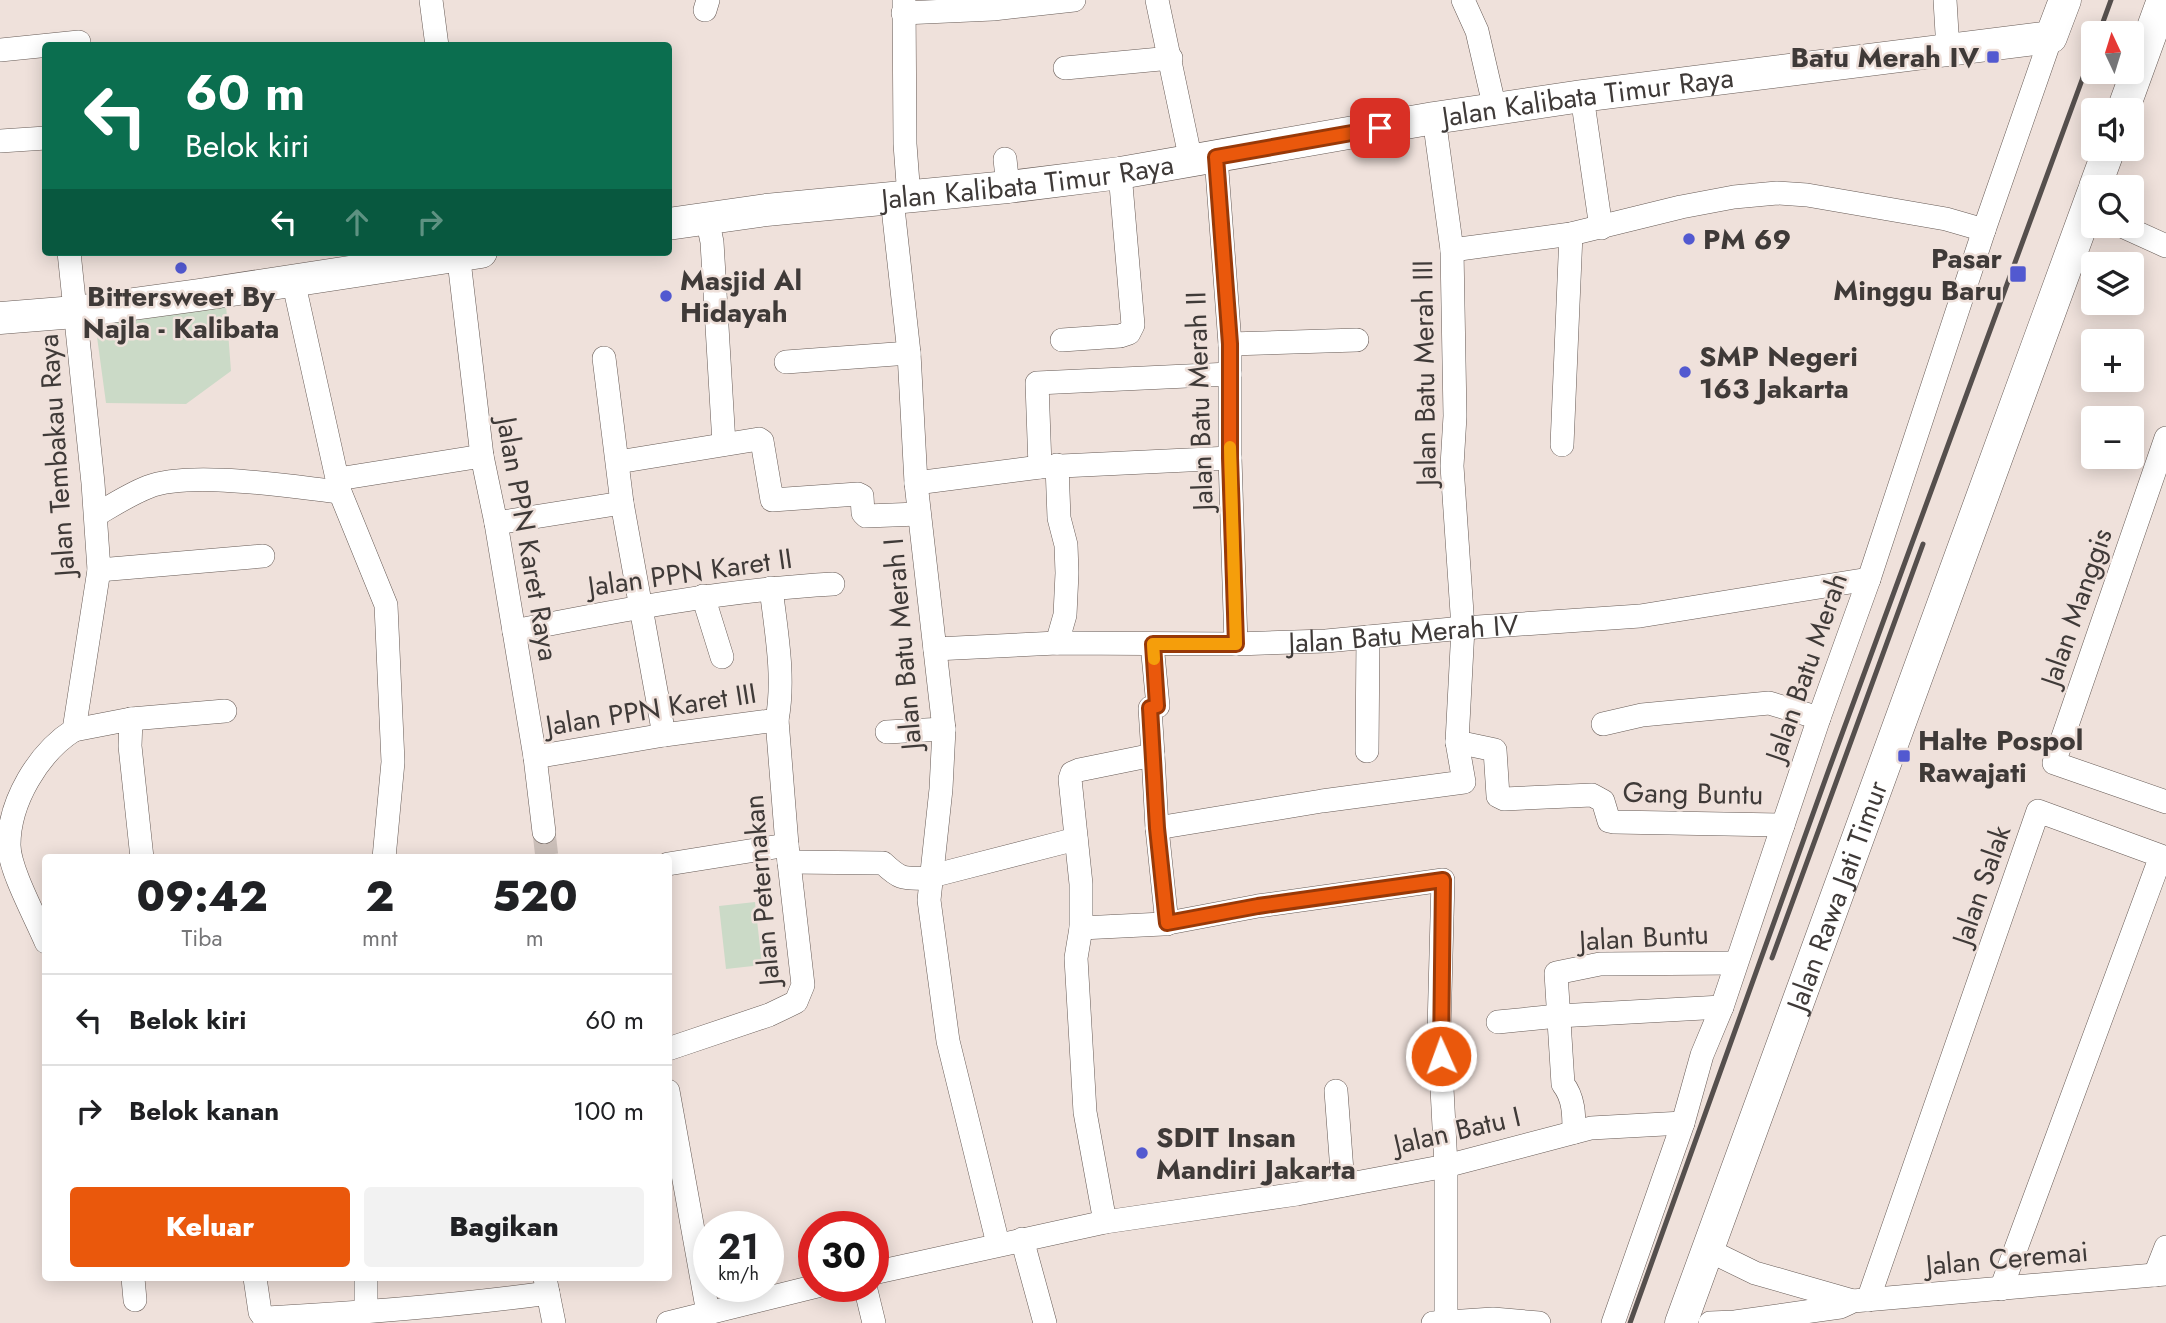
<!DOCTYPE html>
<html lang="id">
<head>
<meta charset="utf-8">
<style>
  body { margin:0; font-family:Jost,sans-serif; background:#f2f2f2; color:#202124; height:100vh; display:flex; flex-direction:column; font-size:26px; white-space:nowrap }
  * { box-sizing:border-box; margin:0 }
  p { font-size:23px; color:#757577 }
  .icon { flex:none; width:38px; height:38px; fill:none; stroke:currentColor; stroke-width:2; stroke-linecap:round; stroke-linejoin:round }
  .map { position:relative; flex:1; overflow:hidden }
  .panel { position:absolute; left:42px; top:854px; width:630px; height:427px; display:flex; flex-direction:column; background:#fff; border-radius:7px; box-shadow:0 4px 18px #0003 }
  .panel>* { flex:none }
  .hud { position:absolute; left:42px; top:42px; width:630px; height:214px; border-radius:7px; box-shadow:0 4px 18px #0003; background:#0b6e4f; color:#fff; overflow:hidden }
  .needle { width:46px; rotate:356deg }
  .buttons { position:absolute; left:2081px; top:21px; display:grid; gap:14px }
  .buttons a { display:grid; place-items:center; width:63px; height:63px; border-radius:7px; background:#fff; box-shadow:0 4px 18px #0003; font-size:35px }
  .speed { position:absolute; left:693px; top:1211px; display:flex; gap:14px; font-size:35px; font-weight:700; text-align:center }
  .speed>* { display:grid; place-content:center; width:91px; height:91px; border-radius:50%; background:#fff; box-shadow:0 4px 18px #0003; line-height:1 }
  .speed small { font-size:18px; font-weight:400 }
  .speed .limit { border:10px solid #d22; background:#fff; color:#111 }
  .pin { position:absolute; display:grid; place-items:center; width:60px; height:60px; color:#fff; margin:-30px; border-radius:14px; box-shadow:0 4px 10px #0006 }
  .me { position:absolute; width:77px; margin:-38px; rotate:358deg; stroke-linejoin:round; filter:drop-shadow(0 0 5px #0008) }
  .turn { display:flex; align-items:center; gap:24px; height:147px; padding:0 28px; font-size:32px }
  .turn .icon { width:91px; height:91px; stroke-width:2.5 }
  .turn b { display:block; font-size:49px; line-height:60px }
  .lanes { display:flex; align-items:center; height:66px; padding:0 28px; background:#0003; justify-content:center; gap:35px; direction:ltr }
  .lanes .off { opacity:.35 }
  .eta { display:flex; justify-content:space-evenly; align-items:center; height:119px; text-align:center }
  .eta b { font-size:42px; font-weight:800; line-height:49px }
  .cta { display:flex; gap:14px; margin-top:auto; padding:14px 28px }
  .cta a { flex:1; height:80px; border-radius:7px; background:#ea580c; color:#fff; font-size:28px; font-weight:800; line-height:80px; text-align:center }
  .cta a+a { background:#f2f2f2; color:#202124 }
  ul { padding:0; list-style:none }
  li { display:flex; align-items:center; gap:21px; height:91px; padding:0 28px; border-top:2px solid #e0e0e0 }
  li div { flex:1 }
  li b { display:block; font-size:26px }
  li em { font-style:normal }
  .map>svg:first-child { display:block }
  .green { fill:#cbdac7 }
  .lines { fill:none; stroke-linecap:round; stroke-linejoin:round }
  .street-tunnel { stroke:#ccc0ba; stroke-width:23; stroke-dasharray:23 11; stroke-linecap:butt }
  .street-casing { stroke:#665a55; stroke-width:24 }
  .secondary-casing { stroke:#665a55; stroke-width:33 }
  .street { stroke:#fff; stroke-width:23 }
  .secondary { stroke:#fff; stroke-width:32 }
  .rail { stroke:#554f4d; stroke-width:5 }
  .route-casing { stroke:#983908; stroke-width:18 }
  .route { stroke:#ea580c; stroke-width:12 }
  .slow { stroke:#f59e0b; stroke-width:12 }
  .poi-dot { fill:#5259d0; stroke:#efe1db; stroke-width:2.5 }
  .labels { text-anchor:middle; stroke-width:5; stroke-linejoin:round; paint-order:stroke }
  .poi-label { font-size:28px; font-weight:bold; fill:#3f3a38; stroke:#efe1db; text-anchor:start }
  .street-label { font-size:28px; fill:#3f3a38; stroke:#efe1db }
</style>
</head>
<body>
<div class="map">
<svg width="2166" height="1323" viewBox="0 0 2166 1323">
  <rect width="100%" height="100%" fill="#efe1db"/>
  <path class="green" d="M226 305 231 371 186 404 106 403 95 322Z
    M755 902 762 965 726 969 719 906Z"/>
  <g class="lines">
    <path class="street-tunnel" d="M544 832 547 858"/>
    <defs>
      <g id="street">
        <path d="M431 0 437 46"/>
        <path d="M904 0 905 144 909 197"/>
        <path d="M1157 0 1191 161"/>
        <path d="M1463 0 1477 31 1495 109"/>
        <path d="M1945 0 1948 50"/>
        <path d="M705 10 708 0"/>
        <path d="M903 13 993 9 1074 0"/>
        <path d="M0 50 79 42V46"/>
        <path d="M1065 68 1171 58"/>
        <path d="M1582 96 1601 228"/>
        <path d="M0 141 46 138"/>
        <path d="M1216 157 1230 344V458L1236 644"/>
        <path d="M1005 159 1008 187"/>
        <path d="M892 199 909 353 916 483 944 729 941 789 929 900 948 1041 998 1244"/>
        <path d="M707 218 712 242 724 444"/>
        <path d="M2122 226 2166 246"/>
        <path d="M1452 250 1571 234 1681 207 1734 197 1777 193 1807 195 1946 219 1984 230"/>
        <path d="M458 252 482 456 496 523 535 757 544 832"/>
        <path d="M293 280 340 492 386 605 393 762 384 858"/>
        <path d="M1062 340 1120 336 1129 333 1133 325 1120 173"/>
        <path d="M1230 344 1357 340"/>
        <path d="M604 358 622 503 664 735"/>
        <path d="M786 362 909 353"/>
        <path d="M2166 438 2054 763 2166 802"/>
        <path d="M1562 445 1571 234"/>
        <path d="M618 462 759 439 762 441 772 500 858 494 862 496 863 513 866 516 919 514"/>
        <path d="M1057 465 1059 518 1066 545 1067 573 1065 615 1057 643"/>
        <path d="M1040 467 1037 383 1230 374"/>
        <path d="M338 479 482 456"/>
        <path d="M916 483 1040 467 1230 458"/>
        <path d="M96 515C113 505 130 494 148 487 190 470 293 487 340 492"/>
        <path d="M496 523 622 503"/>
        <path d="M99 570 263 556"/>
        <path d="M703 596 722 657"/>
        <path d="M514 631C620 610 725 590 833 584"/>
        <path id="s1" d="M935 649 1057 643 1236 644 1326 641 1463 628 1640 616 1869 579"/>
        <path d="M131 719 225 711"/>
        <path d="M1603 724 1642 715 1769 703 1819 718"/>
        <path d="M74 730 131 719 130 746 142 858"/>
        <path d="M887 732 944 729"/>
        <path d="M1457 742 1495 750 1498 796 1504 799 1592 795 1603 801 1609 821 1614 822 1783 825"/>
        <path d="M1367 751 1368 637"/>
        <path d="M1153 755 1157 828 1167 924"/>
        <path d="M535 757 664 735 777 720"/>
        <path d="M1157 828 1322 801 1464 782 1457 742 1463 628 1452 466 1455 416 1452 250 1434 118"/>
        <path d="M789 862 883 863C899 878 902 879 924 878L1076 839"/>
        <path d="M668 864 787 845"/>
        <path d="M1081 928 1163 924 1258 906 1443 880 1439 1030 1446 1166V1323"/>
        <path d="M46 942C36 918 9 869 9 845 9 802 38 753 74 730L99 570 93 483 69 252"/>
        <path d="M1498 1022 1558 1016 1722 1007"/>
        <path d="M668 1049 769 1015 796 1002 803 985 787 845 777 720C785 677 776 631 771 588"/>
        <path d="M668 1091 708 1313"/>
        <path d="M1336 1091 1343 1185"/>
        <path d="M1574 1132C1574 1115 1574 1098 1563 1084L1556 973 1600 964 1736 963"/>
        <path d="M1105 1222 1085 1112 1076 958 1081 928V884L1070 779 1072 773 1079 770 1153 755 1150 708 1158 706 1152 644"/>
        <path d="M1022 1239 1045 1323"/>
        <path d="M1708 1250 1755 1273 1853 1301"/>
        <path d="M873 1273 1105 1222 1297 1194 1446 1166 1591 1128 1683 1123"/>
        <path d="M2155 1275 2166 1247"/>
        <path d="M133 1278 135 1300"/>
        <path d="M255 1278 260 1312 263 1316"/>
        <path d="M366 1278V1310"/>
        <path d="M545 1278 554 1323"/>
        <path d="M865 1286 874 1323"/>
        <path d="M1868 1300 2038 811 2161 856 2001 1289"/>
        <path d="M263 1316 267 1318C361 1313 455 1306 548 1293"/>
        <path d="M668 1323 817 1286"/>
        <path d="M1433 1323 1493 1319 1539 1323"/>
        <path d="M1613 1323 1683 1123 1702 1055 1722 1007 1819 718 1869 579 1984 230 2051 37"/>
        <path d="M1710 1323 1735 1322 1840 1307 1853 1301 2166 1274"/>
      </g>
      <g id="secondary">
        <path d="M2123 110 2163 0"/>
        <path d="M2095 187 2109 149"/>
        <path id="s2" d="M668 224 766 210 1008 187 1120 173 1434 118 1582 96 2051 37 2065 0"/>
        <path d="M0 318 75 312 199 295 481 252"/>
        <path id="s3" d="M1681 1323 2093 193"/>
      </g>
    </defs>
    <use href="#street" class="street-casing"/>
    <use href="#secondary" class="secondary-casing"/>
    <use href="#street" class="street"/>
    <use href="#secondary" class="secondary"/>
    <path class="rail" d="M2099 33 2111 0
      M1772 958 1923 544
      M1630 1323 1828 772 2093 50"/>
  </g>
  <g class="lines">
    <defs>
      <path id="route" d="M1380 128 1216 157 1230 344V458L1236 644H1153L1157 706 1150 708 1157 828 1167 923 1258 906 1443 880 1441 1056"/>
    </defs>
    <use href="#route" class="route-casing"/>
    <use href="#route" class="route"/>
    <path class="slow" d="M1154 659 1153 644H1236L1230 447"/>
  </g>
  <g class="poi-dot">
    <rect x="1986" y="50" width="14" height="14" rx="3.5"/>
    <circle cx="1689" cy="239" r="7"/>
    <circle cx="181" cy="268" r="7"/>
    <rect x="2009" y="265" width="18" height="18" rx="3.5"/>
    <circle cx="666" cy="296" r="7"/>
    <circle cx="1685" cy="372" r="7"/>
    <rect x="1897" y="749" width="14" height="14" rx="3.5"/>
    <circle cx="1142" cy="1153" r="7"/>
  </g>
  <g class="labels">
    <g class="poi-label">
      <text x="1979" y="67" text-anchor="end">Batu Merah IV</text>
      <text x="1703" y="249">PM 69</text>
      <text x="2002" y="268" text-anchor="end">Pasar<tspan x="2002" dy="32">Minggu Baru</tspan></text>
      <text x="680" y="290">Masjid Al<tspan x="680" dy="32">Hidayah</tspan></text>
      <text x="181" y="306" text-anchor="middle">Bittersweet By<tspan x="181" dy="32">Najla - Kalibata</tspan></text>
      <text x="1699" y="366">SMP Negeri<tspan x="1699" dy="32">163 Jakarta</tspan></text>
      <text x="1918" y="750">Halte Pospol<tspan x="1918" dy="32">Rawajati</tspan></text>
      <text x="1156" y="1147">SDIT Insan<tspan x="1156" dy="32">Mandiri Jakarta</tspan></text>
    </g>
    <g class="street-label">
      <text dy="10" stroke="none"><textPath href="#s2" startOffset="929">Jalan Kalibata Timur Raya</textPath></text>
      <text dy="10" stroke="none"><textPath href="#s2" startOffset="362">Jalan Kalibata Timur Raya</textPath></text>
      <text transform="translate(1424 373) rotate(-91)" y="10">Jalan Batu Merah III</text>
      <text transform="translate(1199 401) rotate(-92)" y="10">Jalan Batu Merah II</text>
      <text transform="translate(56 455) rotate(-94)" y="10">Jalan Tembakau Raya</text>
      <text transform="translate(528 539) rotate(80)" y="10">Jalan PPN Karet Raya</text>
      <text transform="translate(690 572) rotate(-8)" y="10">Jalan PPN Karet II</text>
      <text transform="translate(2076 607) rotate(-71)" y="10">Jalan Manggis</text>
      <text dy="10" stroke="none"><textPath href="#s1" startOffset="469">Jalan Batu Merah IV</textPath></text>
      <text transform="translate(902 644) rotate(-95)" y="10">Jalan Batu Merah I</text>
      <text transform="translate(1806 667) rotate(-71)" y="10">Jalan Batu Merah</text>
      <text transform="translate(651 709) rotate(-9)" y="10">Jalan PPN Karet III</text>
      <text transform="translate(1693 793) rotate(1)" y="10">Gang Buntu</text>
      <text transform="translate(1981 885) rotate(-71)" y="10">Jalan Salak</text>
      <text transform="translate(761 890) rotate(-95)" y="10">Jalan Peternakan</text>
      <text dy="10" stroke="none"><textPath href="#s3" startOffset="455">Jalan Rawa Jati Timur</textPath></text>
      <text transform="translate(1644 937) rotate(-3)" y="10">Jalan Buntu</text>
      <text transform="translate(1457 1130) rotate(-13)" y="10">Jalan Batu I</text>
      <text transform="translate(2007 1258) rotate(-5)" y="10">Jalan Ceremai</text>
    </g>
  </g>
</svg>
<div class="buttons">
<a><svg class="needle" viewBox="-14 -14 28 28"><path d="M0-13l5 13h-10z" fill="#e53935"/><path d="M0 13l5-13h-10z" fill="#757577"/></svg></a>
<a><svg class="icon" aria-label="sound" viewBox="0 0 24 24"><path d="M4 9h4l5-4v14l-5-4H4zM17 9q2 3 0 6"/></svg></a>
<a><svg class="icon" aria-label="search" viewBox="0 0 24 24"><circle cx="10" cy="10" r="6"/><path d="M15 15l6 6"/></svg></a>
<a><svg class="icon" aria-label="layers" viewBox="0 0 24 24"><path d="M12 4l9 5-9 5-9-5zM3 14l9 5 9-5"/></svg></a>
<a>+</a>
<a>−</a>
</div>
<div class="speed"><div>21<small>km/h</small></div><div class="limit">30</div></div>
<div class="pin" style="left:1380px;top:128px;background:#d93025"><svg class="icon" aria-label="arrive" viewBox="0 0 24 24"><path d="M6 21V4h12l-3 4 3 4H6"/></svg></div>
<svg class="me" style="left:1441px;top:1056px" viewBox="-20 -20 40 40"><circle r="17" fill="#ea580c" stroke="#fff" stroke-width="3"/><path d="M0-11L8 9 0 5-8 9z" fill="#fff"/></svg>
<div class="hud">
<div class="turn"><svg class="icon" aria-label="left" viewBox="0 0 24 24"><path d="M17 20v-9H6M10 6l-5 5 5 5"/></svg><div><b>60 m</b>Belok kiri</div></div>
<div class="lanes"><svg class="icon" aria-label="left" viewBox="0 0 24 24"><path d="M17 20v-9H6M10 6l-5 5 5 5"/></svg><svg class="icon off" aria-label="ahead" viewBox="0 0 24 24"><path d="M12 20V5M6 11l6-6 6 6"/></svg><svg class="icon off" aria-label="right" viewBox="0 0 24 24"><path d="M7 20v-9h11M14 6l5 5-5 5"/></svg></div>
</div>
<section class="panel">
<div class="eta">
<div><b>09:42</b><p>Tiba</p></div>
<div><b>2</b><p>mnt</p></div>
<div><b>520</b><p>m</p></div>
</div>
<ul>
<li><svg class="icon" aria-label="left" viewBox="0 0 24 24"><path d="M17 20v-9H6M10 6l-5 5 5 5"/></svg><div><b>Belok kiri</b></div><em>60 m</em></li>
<li><svg class="icon" aria-label="right" viewBox="0 0 24 24"><path d="M7 20v-9h11M14 6l5 5-5 5"/></svg><div><b>Belok kanan</b></div><em>100 m</em></li>
</ul>
<div class="cta"><a>Keluar</a><a>Bagikan</a></div>
</section>
</div>
</body>
</html>
